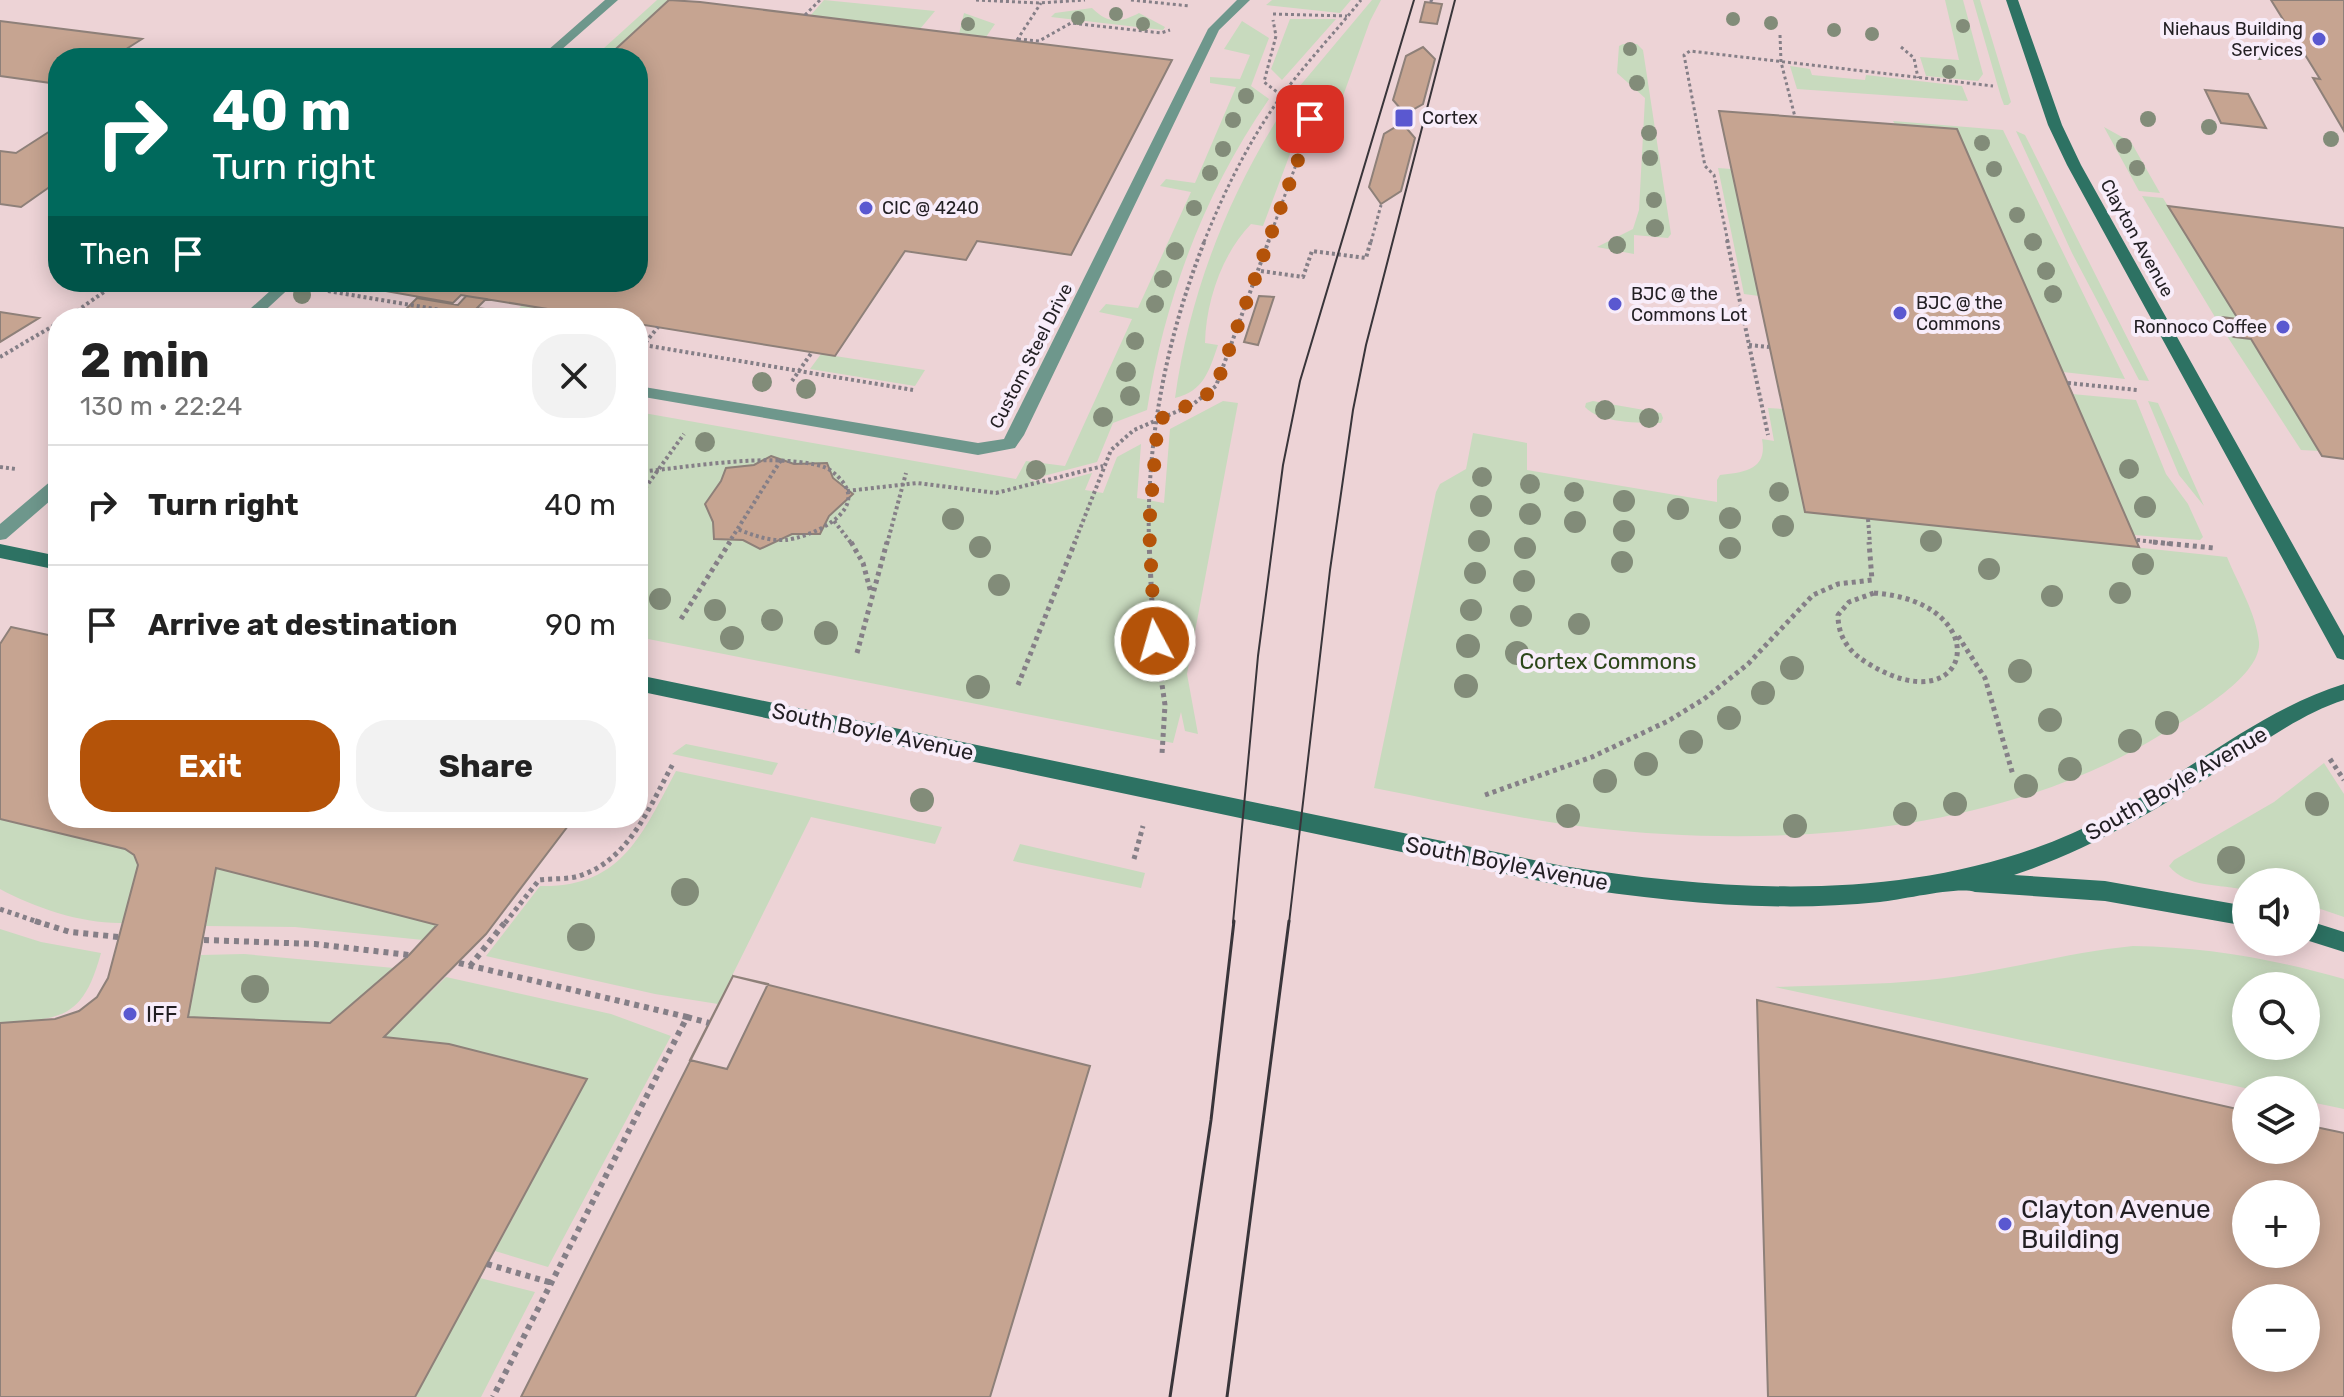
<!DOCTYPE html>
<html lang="en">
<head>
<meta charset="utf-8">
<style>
  body { margin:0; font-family:Rubik,sans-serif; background:#f2f2f2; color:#222; height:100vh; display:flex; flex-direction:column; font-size:30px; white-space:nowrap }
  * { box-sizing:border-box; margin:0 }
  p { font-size:26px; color:#767676 }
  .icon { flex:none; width:44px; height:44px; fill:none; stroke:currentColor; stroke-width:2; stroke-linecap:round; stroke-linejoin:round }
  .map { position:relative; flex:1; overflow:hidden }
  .sheet { position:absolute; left:48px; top:308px; width:600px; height:520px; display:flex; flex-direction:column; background:#fff; border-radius:32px; box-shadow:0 4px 20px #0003 }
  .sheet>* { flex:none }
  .banner { position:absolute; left:48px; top:48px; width:600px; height:244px; border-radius:32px; box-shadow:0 4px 20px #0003; background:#00695c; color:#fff; overflow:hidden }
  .tools { position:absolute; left:2232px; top:868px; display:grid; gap:16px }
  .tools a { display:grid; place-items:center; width:88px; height:88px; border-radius:50%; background:#fff; box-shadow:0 4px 20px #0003; font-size:40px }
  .pin { position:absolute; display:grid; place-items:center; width:68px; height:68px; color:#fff; margin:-34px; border-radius:16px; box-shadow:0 4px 12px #0006 }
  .me { position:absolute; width:88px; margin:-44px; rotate:354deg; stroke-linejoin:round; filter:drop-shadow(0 0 6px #0008) }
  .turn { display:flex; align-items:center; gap:28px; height:168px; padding:0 32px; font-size:36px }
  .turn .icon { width:104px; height:104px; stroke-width:2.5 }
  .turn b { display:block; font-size:56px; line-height:68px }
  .then { display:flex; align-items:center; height:76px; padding:0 32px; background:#0003; gap:16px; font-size:30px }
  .round { display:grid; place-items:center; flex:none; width:84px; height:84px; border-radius:32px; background:#f2f2f2 }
  .overview { display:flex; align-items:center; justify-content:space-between; height:136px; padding:0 32px }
  h1 { font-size:48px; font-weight:700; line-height:60px }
  .button { display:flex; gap:16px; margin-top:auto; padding:16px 32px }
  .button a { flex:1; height:92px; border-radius:32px; background:#b45309; color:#fff; font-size:32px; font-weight:700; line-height:92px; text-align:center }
  .button a+a { background:#f2f2f2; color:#222 }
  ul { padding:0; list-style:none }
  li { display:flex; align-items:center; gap:24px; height:120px; padding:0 32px; border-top:2px solid #e0e0e0 }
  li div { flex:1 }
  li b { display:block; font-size:30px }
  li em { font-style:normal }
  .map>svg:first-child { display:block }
  .commercial { fill:#edd3d6; fill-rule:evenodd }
  .green { fill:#c8dabe; fill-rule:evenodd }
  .building { fill:#c6a491; stroke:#8e8079; stroke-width:2; fill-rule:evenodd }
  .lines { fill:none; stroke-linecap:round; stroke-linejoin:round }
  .path-far3 { stroke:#857f87; stroke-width:3; stroke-dasharray:3 3; stroke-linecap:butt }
  .path-far2 { stroke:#857f87; stroke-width:4; stroke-dasharray:3 3; stroke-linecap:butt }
  .path-far1 { stroke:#857f87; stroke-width:5; stroke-dasharray:4 4; stroke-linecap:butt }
  .path { stroke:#857f87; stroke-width:6; stroke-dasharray:5 5; stroke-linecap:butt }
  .lane { fill:#6e978c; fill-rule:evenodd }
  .street { fill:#6e978c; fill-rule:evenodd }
  .secondary { fill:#2d7263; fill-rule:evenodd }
  .tram-far1 { stroke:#39353a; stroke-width:2 }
  .tram { stroke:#39353a; stroke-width:3 }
  .tree { fill:#828c79 }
  .route { stroke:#b45309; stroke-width:14; stroke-dasharray:0 25.2 }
  .poi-dot { fill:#5a58d0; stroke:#f8edfa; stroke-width:3 }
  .labels { text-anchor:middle; stroke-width:8; stroke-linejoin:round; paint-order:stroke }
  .far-poi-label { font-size:18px; fill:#221f23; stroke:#f8edfa; text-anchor:start }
  .far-street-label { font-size:18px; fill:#221f23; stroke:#f8edfa }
  .park-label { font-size:22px; fill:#2c471a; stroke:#f8edfa }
  .street-label { font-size:22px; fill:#221f23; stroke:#f8edfa }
  .poi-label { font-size:22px; fill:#221f23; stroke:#f8edfa; text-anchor:start }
  .near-poi-label { font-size:26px; fill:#221f23; stroke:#f8edfa; text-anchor:start }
</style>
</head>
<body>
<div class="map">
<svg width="2344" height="1397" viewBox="0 0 2344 1397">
  <rect width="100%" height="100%" fill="#eae0ed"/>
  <path class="commercial" d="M0 0H2344V1397H0ZM58 58H638V282H58ZM58 318H638V818H58ZM2246 882H2306V942H2246ZM2246 986H2306V1046H2246ZM2246 1090H2306V1150H2246ZM2246 1194H2306V1254H2246ZM2246 1298H2306V1358H2246Z"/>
  <path class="green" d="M657 0H669L606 58H593Z
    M824 0 935 11 920 29 810 16Z
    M1272 0H1351L1340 13 1266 5Z
    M1372 0H1381L1370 21 1329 135 1318 134 1322 121 1294 93Z
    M1945 0H1963L1983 74 1978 81 1926 76 1920 57 1959 60Z
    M1973 0H1980L2011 102 2008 105H2004L2001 97Z
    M1092 8C1108 24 1120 23 1139 13L1165 27 1163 30 1051 17 1055 13Z
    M964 13 995 24 986 37 959 34Z
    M1290 19H1336L1282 80 1271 69Z
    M1242 21 1269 38 1251 86 1269 99C1204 193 1165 298 1147 410L1113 423 1097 462 1028 480 1051 484 1092 473 1085 490 1103 493 1117 457 1141 444 1137 498 1164 503 1170 429 1223 401 1238 403 1187 674 1198 734 1185 731 1181 712 1173 743 638 637V412L1016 479 1026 461 1065 466 1132 319 1099 312 1106 304 1138 308 1191 192 1160 186 1166 179 1195 183 1236 87 1210 83V77L1240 79 1250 55 1224 49Z
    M1623 44H1637L1643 50 1671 234 1668 238 1634 235V254L1597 247 1633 229 1639 210 1645 98 1617 73 1619 46Z
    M1790 66 1810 69 1812 75 1865 80 1866 75 1962 86 1968 101 1797 89Z
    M1283 110 1302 122 1263 226 1251 224C1222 254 1206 301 1205 343L1218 345C1209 371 1204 391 1175 398 1189 296 1227 197 1283 110Z
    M1893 121 2003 130 2125 379 2063 372 1957 129 1895 124Z
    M2104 127 2131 142 2160 193 2139 191Z
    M2016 131 2025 135 2149 381 2139 380 2072 253Z
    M1718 168 1731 169 1759 296 1744 294Z
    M2142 196 2163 198 2238 319 2222 317 2218 322Z
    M522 305 603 318H510Z
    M2225 333 2234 337 2251 339 2320 451 2301 450Z
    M821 354 835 356 925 370 915 386 810 369Z
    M2072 394 2136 400 2166 474 2188 504 2203 537 2200 540 2134 535Z
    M1593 401 1661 413 1663 418 1661 423C1640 423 1599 423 1585 407L1586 403Z
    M2148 401 2158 403 2204 506 2179 475Z
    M1768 408 1783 409 1806 512 2227 557C2238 584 2256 613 2259 642 2262 677 2188 718 2162 734 2002 834 1777 849 1594 828 1520 820 1447 802 1374 788L1436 492 1440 484 1466 469 1473 433 1527 443V470L1717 502V480L1720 475C1744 472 1768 470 1762 439L1774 441Z
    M686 744 778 763 772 775 672 754Z
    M2324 763 2344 794V917L2306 904V882H2246V890C2221 884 2186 888 2169 866L2174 860 2274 802Z
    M676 771 942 827 935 844 811 817 718 1004 655 994 486 956 540 886C622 888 642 834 676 771Z
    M0 819 125 849 134 855 138 865 123 923C83 924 35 908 0 889Z
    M1020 844 1145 873 1141 888 1013 861Z
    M216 868 437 925 423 940 295 927 206 926Z
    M0 929 41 942 101 953C83 1019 62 1019 0 1023Z
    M2133 946C2206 947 2274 959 2344 979V1109L2306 1101V1090H2254L1775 987C1826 985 1877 985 1928 980 1997 973 2063 953 2133 946ZM2306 986V1046H2246V986Z
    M244 954 394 968 330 1023 188 1017 201 955Z
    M446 977 611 1014 671 1036 548 1267 495 1251 587 1079 449 1044 384 1037Z
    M480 1278 535 1292 481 1397H415Z"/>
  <path class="building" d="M669 0 700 2 1172 60 1071 255 977 241 966 260 905 251 835 356 638 324V318H603L461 295 453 303 358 286 362 282H638V58H606Z
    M2271 0H2344V131L2313 78 2320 79Z
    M1425 2 1442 4 1437 24 1420 22Z
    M0 21 142 39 112 58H58V84L0 76Z
    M1423 47 1435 59 1423 104 1405 114 1393 100 1406 56Z
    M2205 90 2248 94 2266 128 2221 123Z
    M1719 111 1957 129 2139 547 1805 512Z
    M1402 123 1415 138 1401 191 1381 204 1369 187 1384 134Z
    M58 126V181L21 207 0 204V151L16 153Z
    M2168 206 2344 228V459L2322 456 2251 339 2234 337 2225 333 2218 322 2222 317 2238 319Z
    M466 296 486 299 477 308 485 309 477 318 400 315 417 298 458 305Z
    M1259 296 1274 297 1258 345 1244 342Z
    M0 312 39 318 0 342Z
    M771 456 794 464 827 463 833 478 853 494 829 516 820 534H792L760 549 743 540 714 539 713 522 705 504 721 481 726 468 754 465Z
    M11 627 58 637V818H574L486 934 384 1037 449 1044 587 1079 415 1397H0V1023L55 1019 79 1011 97 997 108 978 138 865 134 855 125 849 0 819V644ZM216 868 437 925 409 955 330 1023 188 1017Z
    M733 976 1090 1066 990 1397H521Z
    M733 976 768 984 727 1069 690 1060Z
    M1757 1000 2246 1111V1150H2306V1125L2344 1133V1397H1768ZM2246 1194H2306V1254H2246ZM2246 1298H2306V1358H2246Z"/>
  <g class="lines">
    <path class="path-far3" d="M976 0 1039 3 1085 0
      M1131 0 1190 6
      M1430 0 1434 3
      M1273 14 1347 16
      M805 15 820 0
      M1780 35 1781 62 1795 117
      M1018 39 1039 41 1071 23 1161 33 1170 30
      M1017 40 1041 3
      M1901 47 1914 58 1918 78
      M1204 242C1223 194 1246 147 1275 105 1301 68 1333 35 1361 0
      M1268 242 1311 123 1306 114 1264 82 1276 36 1273 20
      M1371 242 1381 205
      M1728 242 1714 175 1705 166 1684 55 1690 51 1993 86"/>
    <path class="path-far2" d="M1727 240 1768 435
      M1261 271 1303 277 1312 251 1366 258 1371 240
      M328 291 487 318
      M67 318 118 282
      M638 344 913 390
      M1749 345 1769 347
      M638 352 658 327
      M0 357 58 323
      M792 381 812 352
      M2068 383 2137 390
      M0 467 16 469
      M638 472C692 467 764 453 817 465 828 467 835 473 842 481 868 513 808 538 785 540 768 541 753 535 737 529
      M847 491 917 483 996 493 1103 466
      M638 498 684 434
      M1868 519 1870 544
      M834 521 852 544
      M2137 540 2172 544
      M728 544 781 460
      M887 544 906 473
      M1074 544 1111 450 1134 430 1192 405 1216 386 1269 240
      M1149 544C1146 439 1167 336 1205 240"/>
    <path class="path-far1" d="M851 542 863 563 871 593
      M1149 542 1153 623 1165 705 1162 754
      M2153 542 2214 548
      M1874 593C1998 602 1973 727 1869 664 1850 653 1838 638 1838 615L1849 602Z
      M681 619 730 542
      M1958 636 1985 678 2013 775
      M857 653 887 542
      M1018 685 1075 542
      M2330 759 2344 780
      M1485 795 1592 757 1668 721 1704 699 1748 664 1813 595 1838 584 1872 580 1869 542
      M570 825 577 824 581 818
      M1134 859 1143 826
      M0 909 41 923
      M505 923 539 880C553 878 569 880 582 875 631 858 651 803 674 762"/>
    <path class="path" d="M35 921 70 932 119 937
      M204 940 315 944 409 955
      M459 963 687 1017 493 1397
      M470 966 506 921
      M687 1017 709 1023
      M487 1264 552 1283"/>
    <path class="lane" d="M1237 0H1250L1219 30 1024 435 1015 448 978 455 638 396V386L978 443 1004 439 1208 29Z"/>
    <path class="street" d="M605 0H618L552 58H539Z
      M280 282H296L257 318H240Z
      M58 478V494L6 539 0 540V524L52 480Z"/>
    <path class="secondary" d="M2006 0H2018L2062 125 2081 165 2344 636V660L2337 658 2067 165 2048 125Z
      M0 544 58 556V570L0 558Z
      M638 675 1563 866C1747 895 1943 905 2112 814 2189 772 2260 710 2344 684V700C2300 714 2260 745 2221 769 2154 811 2089 850 2014 875L2105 881 2246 906V926L2105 901 1975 892C1958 886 1902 900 1880 902 1773 913 1668 902 1563 886L638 691Z
      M2306 920 2344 932V952L2306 940Z"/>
    <path class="tram-far1" d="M1233 923 1258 656 1283 465 1300 381 1414 0
      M1289 923 1330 570 1353 410 1366 345 1455 0"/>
    <path class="tram" d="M1170 1397 1211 1120 1234 921
      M1227 1397 1289 921"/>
  </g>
  <g class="tree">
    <circle cx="1116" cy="14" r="7"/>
    <circle cx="1078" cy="18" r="7"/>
    <circle cx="1733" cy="19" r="7"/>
    <circle cx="1771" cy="23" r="7"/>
    <circle cx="968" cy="24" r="7"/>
    <circle cx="1143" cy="24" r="7"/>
    <circle cx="1963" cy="26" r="7"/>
    <circle cx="1834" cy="30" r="7"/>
    <circle cx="1872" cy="34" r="7"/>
    <circle cx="1630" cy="49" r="7"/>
    <circle cx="2260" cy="53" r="7"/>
    <circle cx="1949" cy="72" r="7"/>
    <circle cx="1637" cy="83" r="8"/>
    <circle cx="1315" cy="93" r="8"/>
    <circle cx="1246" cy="96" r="8"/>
    <circle cx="2148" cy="119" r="8"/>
    <circle cx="1233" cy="120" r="8"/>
    <circle cx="2209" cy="127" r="8"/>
    <circle cx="1649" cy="133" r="8"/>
    <circle cx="2331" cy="139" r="8"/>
    <circle cx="1982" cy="143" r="8"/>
    <circle cx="2124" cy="146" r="8"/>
    <circle cx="1223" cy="149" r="8"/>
    <circle cx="1650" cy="158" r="8"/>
    <circle cx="2137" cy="168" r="8"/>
    <circle cx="1994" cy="169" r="8"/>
    <circle cx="1210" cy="173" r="8"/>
    <circle cx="1654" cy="200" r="8"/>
    <circle cx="1194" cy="208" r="8"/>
    <circle cx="2017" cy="215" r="8"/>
    <circle cx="1655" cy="228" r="9"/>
    <circle cx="2033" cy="242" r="9"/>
    <circle cx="1617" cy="245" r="9"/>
    <circle cx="1175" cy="251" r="9"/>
    <circle cx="2046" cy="271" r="9"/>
    <circle cx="1163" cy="279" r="9"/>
    <circle cx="2053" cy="294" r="9"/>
    <circle cx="302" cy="295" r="9"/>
    <circle cx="1155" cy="304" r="9"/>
    <circle cx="1135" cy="341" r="9"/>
    <circle cx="1126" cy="372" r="10"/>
    <circle cx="762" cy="382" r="10"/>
    <circle cx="806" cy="389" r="10"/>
    <circle cx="1130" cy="396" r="10"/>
    <circle cx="1605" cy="410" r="10"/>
    <circle cx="1103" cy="417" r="10"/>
    <circle cx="1649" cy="418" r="10"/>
    <circle cx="705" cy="442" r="10"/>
    <circle cx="2129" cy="469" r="10"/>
    <circle cx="1036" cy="470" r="10"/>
    <circle cx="1482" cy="477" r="10"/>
    <circle cx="1530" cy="484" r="10"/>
    <circle cx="1574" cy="492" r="10"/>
    <circle cx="1779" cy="492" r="10"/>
    <circle cx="1624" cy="501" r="11"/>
    <circle cx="1481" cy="506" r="11"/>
    <circle cx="2145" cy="507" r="11"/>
    <circle cx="1678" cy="509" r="11"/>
    <circle cx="1530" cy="514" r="11"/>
    <circle cx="1730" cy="518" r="11"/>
    <circle cx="953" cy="519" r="11"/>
    <circle cx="1575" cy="522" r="11"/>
    <circle cx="1783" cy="526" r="11"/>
    <circle cx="1624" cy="531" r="11"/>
    <circle cx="1479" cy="541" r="11"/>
    <circle cx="1931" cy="541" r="11"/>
    <circle cx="980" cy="547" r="11"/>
    <circle cx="1525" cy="548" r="11"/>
    <circle cx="1730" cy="548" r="11"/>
    <circle cx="1622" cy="562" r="11"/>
    <circle cx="2143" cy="564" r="11"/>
    <circle cx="1989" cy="569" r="11"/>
    <circle cx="1475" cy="573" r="11"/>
    <circle cx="1524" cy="581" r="11"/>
    <circle cx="999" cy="585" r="11"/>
    <circle cx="2120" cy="593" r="11"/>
    <circle cx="2052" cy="596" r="11"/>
    <circle cx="660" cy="599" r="11"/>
    <circle cx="715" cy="610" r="11"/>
    <circle cx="1471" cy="610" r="11"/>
    <circle cx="1521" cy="616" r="11"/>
    <circle cx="772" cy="620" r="11"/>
    <circle cx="1579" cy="624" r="11"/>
    <circle cx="826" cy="633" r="12"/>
    <circle cx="732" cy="638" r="12"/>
    <circle cx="1468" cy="646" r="12"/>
    <circle cx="1517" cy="653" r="12"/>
    <circle cx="1792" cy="668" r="12"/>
    <circle cx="2020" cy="671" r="12"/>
    <circle cx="1466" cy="686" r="12"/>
    <circle cx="978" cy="687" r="12"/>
    <circle cx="1763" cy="693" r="12"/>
    <circle cx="1729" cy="718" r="12"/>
    <circle cx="2050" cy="720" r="12"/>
    <circle cx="2167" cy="723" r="12"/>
    <circle cx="2130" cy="741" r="12"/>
    <circle cx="1691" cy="742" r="12"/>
    <circle cx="1646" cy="764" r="12"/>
    <circle cx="2070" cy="769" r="12"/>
    <circle cx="1605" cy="781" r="12"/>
    <circle cx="2026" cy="786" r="12"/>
    <circle cx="922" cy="800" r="12"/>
    <circle cx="1955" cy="804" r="12"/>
    <circle cx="2317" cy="804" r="12"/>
    <circle cx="1905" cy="814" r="12"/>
    <circle cx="1568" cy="816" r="12"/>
    <circle cx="1795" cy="826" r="12"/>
    <circle cx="2231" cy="860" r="14"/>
    <circle cx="685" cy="892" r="14"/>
    <circle cx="581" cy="937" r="14"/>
    <circle cx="255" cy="989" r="14"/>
  </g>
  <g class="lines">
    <path class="route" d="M1155 641 1149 527 1158 420 1203 398 1216 386 1310 127V119"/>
  </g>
  <g class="poi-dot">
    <circle cx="2319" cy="39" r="8"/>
    <rect x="1394" y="108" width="20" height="20" rx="4"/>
    <circle cx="866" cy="208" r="8"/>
    <circle cx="1615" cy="304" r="8"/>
    <circle cx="1900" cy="313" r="8"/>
    <circle cx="2283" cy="327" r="8"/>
    <circle cx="130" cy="1014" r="8"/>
    <circle cx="2005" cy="1224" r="8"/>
  </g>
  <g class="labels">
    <g class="far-poi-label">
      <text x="2303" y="35" text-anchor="end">Niehaus Building<tspan x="2303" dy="21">Services</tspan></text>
      <text x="1422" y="124">Cortex</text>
      <text x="882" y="214">CIC @ 4240</text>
      <text x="1631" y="300">BJC @ the<tspan x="1631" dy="21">Commons Lot</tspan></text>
      <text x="1916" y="309">BJC @ the<tspan x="1916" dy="21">Commons</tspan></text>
      <text x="2267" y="333" text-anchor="end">Ronnoco Coffee</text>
    </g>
    <g class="far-street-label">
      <text transform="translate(2137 238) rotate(61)" y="6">Clayton Avenue</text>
      <text transform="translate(1031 356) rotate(-63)" y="6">Custom Steel Drive</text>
    </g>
    <g class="park-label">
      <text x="1608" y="669">Cortex Commons</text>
    </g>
    <g class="street-label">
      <text transform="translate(873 731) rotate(12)" y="8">South Boyle Avenue</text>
      <text transform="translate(2176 783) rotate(-30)" y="8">South Boyle Avenue</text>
      <text transform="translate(1507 863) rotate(11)" y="8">South Boyle Avenue</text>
    </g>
    <g class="poi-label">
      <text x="146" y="1022">IFF</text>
    </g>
    <g class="near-poi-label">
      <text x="2021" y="1218">Clayton Avenue<tspan x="2021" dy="30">Building</tspan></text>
    </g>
  </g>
</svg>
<div class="tools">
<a><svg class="icon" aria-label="sound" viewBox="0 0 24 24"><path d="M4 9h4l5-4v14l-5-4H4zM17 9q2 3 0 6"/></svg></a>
<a><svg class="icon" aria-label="search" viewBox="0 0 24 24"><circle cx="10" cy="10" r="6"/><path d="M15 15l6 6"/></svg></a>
<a><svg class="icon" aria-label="layers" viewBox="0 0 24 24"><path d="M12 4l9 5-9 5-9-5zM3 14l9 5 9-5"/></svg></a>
<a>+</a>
<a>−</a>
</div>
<div class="pin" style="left:1310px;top:119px;background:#d93025"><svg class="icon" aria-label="arrive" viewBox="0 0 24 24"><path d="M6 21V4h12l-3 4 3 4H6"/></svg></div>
<svg class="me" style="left:1155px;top:641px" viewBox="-20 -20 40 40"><circle r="17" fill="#b45309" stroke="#fff" stroke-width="3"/><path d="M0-11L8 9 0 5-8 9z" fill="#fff"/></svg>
<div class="banner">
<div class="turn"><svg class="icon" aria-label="right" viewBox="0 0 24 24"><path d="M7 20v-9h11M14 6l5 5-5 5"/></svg><div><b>40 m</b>Turn right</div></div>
<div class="then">Then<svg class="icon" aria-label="arrive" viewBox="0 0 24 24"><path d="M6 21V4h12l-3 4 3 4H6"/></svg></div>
</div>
<section class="sheet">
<div class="overview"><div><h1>2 min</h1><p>130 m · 22:24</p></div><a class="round"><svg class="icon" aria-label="close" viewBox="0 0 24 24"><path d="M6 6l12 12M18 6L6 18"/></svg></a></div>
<ul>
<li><svg class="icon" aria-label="right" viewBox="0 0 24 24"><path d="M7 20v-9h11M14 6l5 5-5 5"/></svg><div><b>Turn right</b></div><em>40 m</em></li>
<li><svg class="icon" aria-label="arrive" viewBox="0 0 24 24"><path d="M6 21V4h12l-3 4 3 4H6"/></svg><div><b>Arrive at destination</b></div><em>90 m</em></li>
</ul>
<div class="button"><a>Exit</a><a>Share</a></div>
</section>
</div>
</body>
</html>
